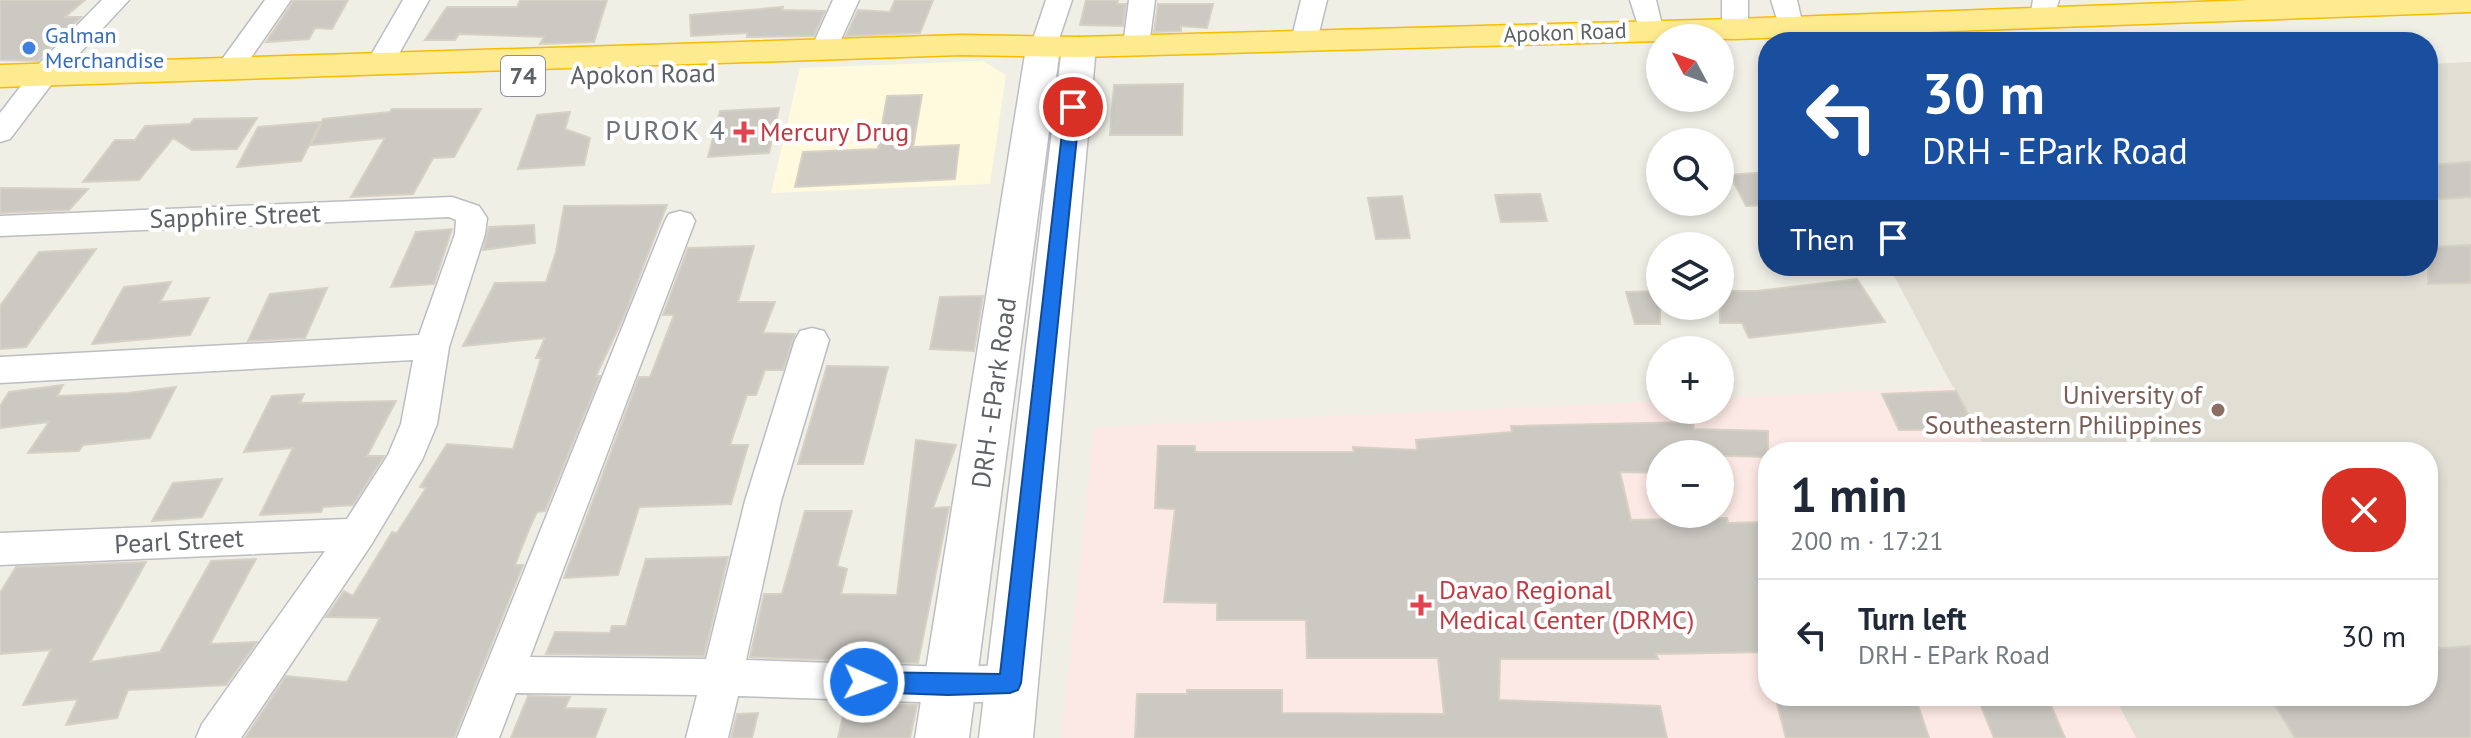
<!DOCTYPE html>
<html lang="en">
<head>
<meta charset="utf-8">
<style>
  body { margin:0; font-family:"PT Sans",sans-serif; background:#f2f2f3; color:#1f2937; height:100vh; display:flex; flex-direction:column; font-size:30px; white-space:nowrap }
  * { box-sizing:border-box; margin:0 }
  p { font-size:26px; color:#747a83 }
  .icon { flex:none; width:44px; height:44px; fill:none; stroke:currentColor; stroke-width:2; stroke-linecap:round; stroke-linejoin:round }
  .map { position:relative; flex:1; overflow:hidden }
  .panel { position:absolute; left:1758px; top:442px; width:680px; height:264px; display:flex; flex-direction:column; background:#fff; border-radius:32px; box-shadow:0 4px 12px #0003 }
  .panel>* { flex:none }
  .guide { position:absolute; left:1758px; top:32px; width:680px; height:244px; border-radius:32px; box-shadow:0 4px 12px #0003; background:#1a4fa0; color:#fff; overflow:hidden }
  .needle { width:52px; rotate:311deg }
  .buttons { position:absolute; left:1646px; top:24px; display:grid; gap:16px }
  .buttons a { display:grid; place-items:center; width:88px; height:88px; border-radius:50%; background:#fff; box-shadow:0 4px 12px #0003; font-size:40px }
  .pin { position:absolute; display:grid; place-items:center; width:68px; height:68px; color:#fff; margin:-34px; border:4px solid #fff; border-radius:50%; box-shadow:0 2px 8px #0007 }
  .me { position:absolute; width:88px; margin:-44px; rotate:92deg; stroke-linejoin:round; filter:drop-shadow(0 0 6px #0008) }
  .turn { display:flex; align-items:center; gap:28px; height:168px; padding:0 32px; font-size:36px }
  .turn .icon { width:104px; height:104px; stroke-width:2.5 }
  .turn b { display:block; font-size:56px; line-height:68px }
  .then { display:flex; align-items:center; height:76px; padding:0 32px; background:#0003; gap:16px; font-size:30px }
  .round { display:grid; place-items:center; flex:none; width:84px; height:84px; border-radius:32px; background:#f2f2f3 }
  .head { display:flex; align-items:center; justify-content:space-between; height:136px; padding:0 32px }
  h1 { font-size:48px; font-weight:600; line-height:60px }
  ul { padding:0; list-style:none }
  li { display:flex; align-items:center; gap:24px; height:112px; padding:0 32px; border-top:2px solid #e0e1e3 }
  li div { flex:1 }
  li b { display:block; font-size:30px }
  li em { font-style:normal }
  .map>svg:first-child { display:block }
  .commercial { fill:#fff9dd }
  .education { fill:#e1ded4 }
  .medical { fill:#fce8e4; fill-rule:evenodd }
  .building { fill:#ccc9c3; stroke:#d6d1c4; stroke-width:2 }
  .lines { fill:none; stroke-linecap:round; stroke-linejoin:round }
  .street-casing { stroke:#bbbdc2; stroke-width:3 }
  .secondary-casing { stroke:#bcbec4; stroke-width:3 }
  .highway-casing { stroke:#f7bb00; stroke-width:3 }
  .street { fill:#fff; fill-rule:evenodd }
  .secondary { fill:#fff; fill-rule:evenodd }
  .highway { fill:#ffeb8f; fill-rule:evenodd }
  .route { fill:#1a73e8; stroke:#114b97; stroke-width:2 }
  .shop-dot { fill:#3f7fe0; stroke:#fff; stroke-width:3 }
  .health-dot { fill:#e0444e; stroke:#fff; stroke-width:3 }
  .education-dot { fill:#8d6e63; stroke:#fff; stroke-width:3 }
  .labels { text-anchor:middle; stroke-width:8; stroke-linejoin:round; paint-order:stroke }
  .far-street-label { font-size:22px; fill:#5e6167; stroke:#fff }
  .far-shop-label { font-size:22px; fill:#366cbe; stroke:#fff; text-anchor:start }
  .shield { fill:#fff; stroke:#8e9095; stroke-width:2 }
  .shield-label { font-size:24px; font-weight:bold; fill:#5e6167 }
  .street-label { font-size:26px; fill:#5e6167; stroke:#fff }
  .health-label { font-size:26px; fill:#be3a42; stroke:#fff; text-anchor:start }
  .education-label { font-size:26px; fill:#785e54; stroke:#fff; text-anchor:end }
  .neighbourhood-label { font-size:28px; letter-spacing:2px; fill:#6f7379; stroke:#fff }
</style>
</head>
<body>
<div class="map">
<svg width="2471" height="738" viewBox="0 0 2471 738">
  <rect width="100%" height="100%" fill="#f0efe6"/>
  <path class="commercial" d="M983 61 1006 75 990 184 771 193 800 68Z"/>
  <path class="education" d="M2471 62V738H2136L2114 696H2428V452H1987L1889 266H2428V64Z"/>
  <path class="medical" d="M1954 387 1987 452H1768V696H2114L2136 738H1061L1094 427 1660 401V410H1720V398ZM1660 454H1720V514H1660Z"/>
  <path class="building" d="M0 0H85L65 17H81L38 61 0 60Z
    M294 0H348L332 29 315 28 309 39 266 42Z
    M520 0H607L594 42 540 44 544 37 459 34 455 40H425L447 7H517Z
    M895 0H933L920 33 846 36 858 10 890 12Z
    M1086 0H1118L1117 4H1126L1123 26 1080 25Z
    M1158 4H1213L1207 28 1181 26V31L1154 32Z
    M783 7 782 10 825 11 814 36 747 37V33L691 36 690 15Z
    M1183 84 1182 135H1110L1114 85Z
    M922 95 913 147 959 145 955 179 795 187 803 152 878 149 887 96Z
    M779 108 769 153 708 157 720 111Z
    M392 109H481L454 157 433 158 413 194 351 197 385 138 311 145 323 119 390 112Z
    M570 112 565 129 590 138 584 165 518 169 537 115Z
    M257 118 237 149 192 150 173 138 139 180 83 182 115 140H135L145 126 190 124 194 119Z
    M321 122 301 161 237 167 258 127Z
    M2471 162V197L2428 200V165Z
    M1768 172V205L1746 206 1730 175Z
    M0 188 88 189 69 210 0 213Z
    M1540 194 1547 221 1501 222 1495 195Z
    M1402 196 1410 238 1376 239 1368 198Z
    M667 205 624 316 596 376H600L545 511 537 512 530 527 515 565H523L454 738H245L286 676 347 682 380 618 326 617 344 591 353 596 392 532 397 533 426 488 420 487 447 444 513 449 541 358H536L545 338 463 346 495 283 546 282 556 252 564 206Z
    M534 225 535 243 483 250 489 227Z
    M452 229 434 284 391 287 416 232Z
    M2471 245V283L2428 284V247Z
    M754 246 738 302H775L763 333 795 334 783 370H765L756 395H747L730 445H748L731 504 639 507 618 575 564 578 639 377H650L674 315H663L688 248Z
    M96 249 26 347 0 349V306L39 252Z
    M1857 279 1885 322 1749 338 1742 323H1720V291H1757Z
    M171 282 160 302 209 298 190 335 92 344 124 287Z
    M327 288 305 338 248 341 270 294Z
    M1660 291V324H1635L1626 292Z
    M983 296 974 351 930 349 940 297Z
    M827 366 888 367 863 464H798Z
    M63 385 57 396 128 393 176 387 150 438 83 445 79 451 28 453 49 422 0 428V406L9 392Z
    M1956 391 1976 429 1899 430 1882 394Z
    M304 394 300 403 396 401 367 456H384L353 505 323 507 321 512 260 515 293 448 244 452 272 396Z
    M1693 422 1694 429 1768 431V457L1660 454V473L1620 472 1631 520 1727 518 1728 523 1768 522V625L1761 626 1768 652 1656 654 1658 659H1500L1499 700 1660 706 1667 738H1135L1137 694H1187V690H1282V713L1444 714 1438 658H1307L1306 620H1217V603L1164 602 1175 509 1155 508 1158 446H1195V452H1354L1353 447 1417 450 1416 440 1512 432 1511 426Z
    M916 440 956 445 933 508 949 507 918 663 750 657 764 594H782L805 511H852L837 566 847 569 841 594 897 595Z
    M222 479 202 517 152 521 173 483Z
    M728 557 704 656 546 654 555 632 610 633 612 626H626L646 559Z
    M256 559 210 644 257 642 226 685 128 690 117 718 66 725 78 699 23 705 51 650 0 654V593L16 567 146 562 90 662 160 652 211 561Z
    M2471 646V738H2295L2269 696H2428V649Z
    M528 696 570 697 565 708 606 709 595 738H511Z
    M1775 696H1915L1929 738H1786Z
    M1977 696H2047L2065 738H1994Z
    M891 704 917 705 910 738H838L844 712 891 711Z
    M758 713 752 738H731L737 714Z"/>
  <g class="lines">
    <defs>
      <path id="street" d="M102 0H129L54 81 10 139 0 142V113L34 69Z
        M265 0H291L239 75 229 77 219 75 215 69Z
        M403 0H429L391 68H371L367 62Z
        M833 0H859L833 57H813L810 51Z
        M1046 0H1072L1056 48 1052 54H1034L1030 48Z
        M1129 0H1155L1149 46 1145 52H1127L1123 46Z
        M1301 0H1327L1317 41 1313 47H1295L1291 41Z
        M1630 0H1656L1663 29 1659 35H1641Z
        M1722 0H1748V29L1744 35H1726L1722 29Z
        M1771 0H1797L1803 26 1799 32H1781Z
        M2033 0H2059L2052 23H2034L2030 17Z
        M452 197 479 206 487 218 485 234 449 347 437 424 422 460 371 545 241 738H196L202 724 325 551 0 565V533L347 519 388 455 401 424 413 360 0 383V357L419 335 455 234 456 220 449 217 0 236V216Z
        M680 211 691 214 695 221 530 657 706 659 745 501 795 340 800 331 812 328 824 331 829 340 781 501 746 660 948 667 1010 665 1024 670 1030 683 1024 696 1010 701 948 703 738 696 728 738H686L697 695 516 693 499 738H457L665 221 669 214Z"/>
      <path id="secondary" d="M1079 37 1091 40 1096 47 1033 738H979L1062 47 1067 40Z
        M1043 38 1055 41 1060 48 969 738H915L1026 48 1031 41Z"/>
      <path id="highway" d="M2250 0H2471V12L1735 39 1660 38V41L1079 57 961 55 0 87V65L961 35 1079 37 1735 19Z"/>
    </defs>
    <use href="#street" class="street-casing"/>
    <use href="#secondary" class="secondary-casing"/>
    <use href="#highway" class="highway-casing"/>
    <use href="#street" class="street"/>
    <use href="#secondary" class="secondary"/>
    <use href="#highway" class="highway"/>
  </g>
  <path class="route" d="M1073 102 1080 107 1021 683 1018 690 1010 693 948 695 864 692 856 689 853 682 856 675 864 672 1000 674 1065 107Z"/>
  <circle class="shop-dot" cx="29" cy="48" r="8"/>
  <g class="health-dot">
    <path d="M740 120h8v8h8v8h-8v8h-8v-8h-8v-8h8z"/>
    <path d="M1417 593h8v8h8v8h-8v8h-8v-8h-8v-8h8z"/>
  </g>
  <circle class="education-dot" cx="2218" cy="410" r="8"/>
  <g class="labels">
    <g class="far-street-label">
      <text transform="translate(1565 32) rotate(-2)" y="8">Apokon Road</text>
    </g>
    <g class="far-shop-label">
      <text x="45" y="43">Galman<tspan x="45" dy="25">Merchandise</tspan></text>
    </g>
    <rect class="shield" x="501" y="56" width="44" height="40" rx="6"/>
    <g class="shield-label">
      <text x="523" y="84">74</text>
    </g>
    <g class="street-label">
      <text transform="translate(643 74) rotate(-1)" y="9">Apokon Road</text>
      <text transform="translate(235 216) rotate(-2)" y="9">Sapphire Street</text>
      <text transform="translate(994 393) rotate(-82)" y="9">DRH - EPark Road</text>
      <text transform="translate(179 541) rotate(-3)" y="9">Pearl Street</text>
    </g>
    <g class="health-label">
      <text x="760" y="141">Mercury Drug</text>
      <text x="1439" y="599">Davao Regional<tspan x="1439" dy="30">Medical Center (DRMC)</tspan></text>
    </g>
    <g class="education-label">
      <text x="2202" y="404">University of<tspan x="2202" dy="30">Southeastern Philippines</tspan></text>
    </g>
    <g class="neighbourhood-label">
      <text x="666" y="140">PUROK 4</text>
    </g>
  </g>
</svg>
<div class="buttons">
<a><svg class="needle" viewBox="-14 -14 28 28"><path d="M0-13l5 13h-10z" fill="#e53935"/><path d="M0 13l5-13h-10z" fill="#747a83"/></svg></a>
<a><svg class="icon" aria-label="search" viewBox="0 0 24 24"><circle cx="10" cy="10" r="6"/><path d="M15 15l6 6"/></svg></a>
<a><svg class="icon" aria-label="layers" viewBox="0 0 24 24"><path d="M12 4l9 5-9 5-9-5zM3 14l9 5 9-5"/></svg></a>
<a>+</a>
<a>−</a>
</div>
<div class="pin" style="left:1073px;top:107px;background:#d93025"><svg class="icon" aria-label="arrive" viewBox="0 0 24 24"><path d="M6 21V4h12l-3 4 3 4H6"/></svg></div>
<svg class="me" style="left:864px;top:682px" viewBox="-20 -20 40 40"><circle r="17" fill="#1a73e8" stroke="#fff" stroke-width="3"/><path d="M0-11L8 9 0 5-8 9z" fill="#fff"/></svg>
<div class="guide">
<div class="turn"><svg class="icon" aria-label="left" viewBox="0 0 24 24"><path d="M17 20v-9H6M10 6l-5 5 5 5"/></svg><div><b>30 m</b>DRH - EPark Road</div></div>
<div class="then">Then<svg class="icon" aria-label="arrive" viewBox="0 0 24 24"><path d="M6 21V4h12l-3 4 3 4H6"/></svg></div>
</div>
<section class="panel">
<div class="head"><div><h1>1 min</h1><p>200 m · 17:21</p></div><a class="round" style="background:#d93025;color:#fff"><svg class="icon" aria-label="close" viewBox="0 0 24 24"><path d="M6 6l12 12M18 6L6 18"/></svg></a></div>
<ul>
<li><svg class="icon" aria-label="left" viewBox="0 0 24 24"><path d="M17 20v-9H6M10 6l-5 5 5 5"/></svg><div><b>Turn left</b><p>DRH - EPark Road</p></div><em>30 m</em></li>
</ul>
</section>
</div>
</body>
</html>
